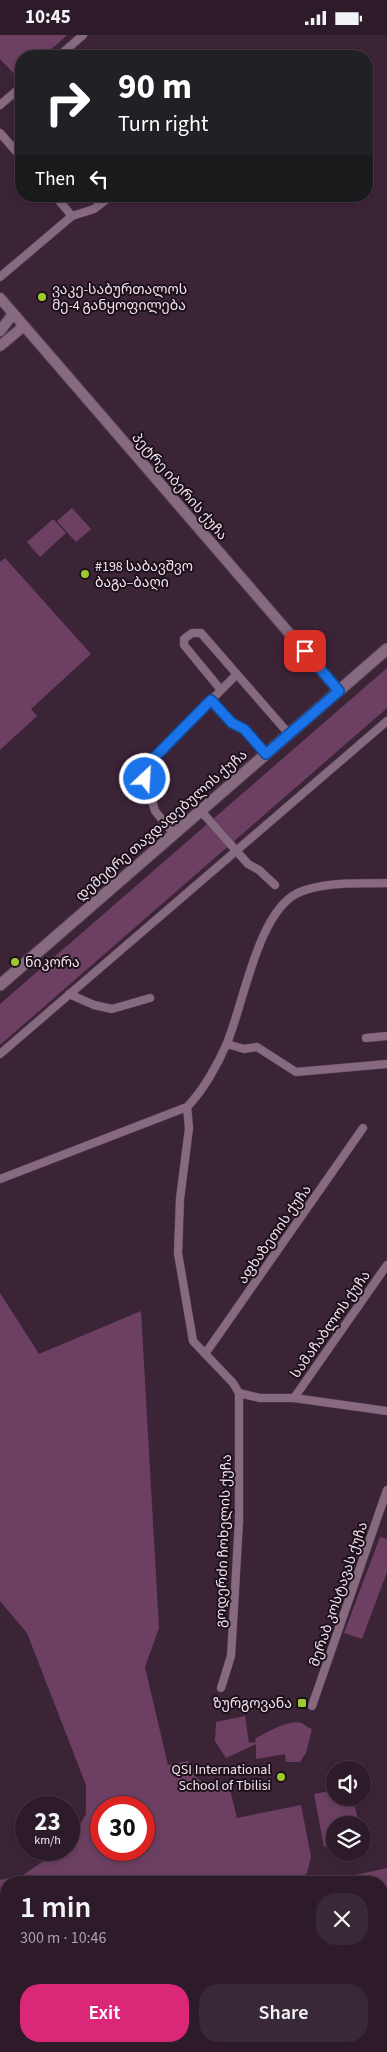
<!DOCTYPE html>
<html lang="en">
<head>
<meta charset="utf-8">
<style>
  body { margin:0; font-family:"Source Sans 3","Noto Sans Georgian",sans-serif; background:#392835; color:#f1f3f6; height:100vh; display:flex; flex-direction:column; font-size:19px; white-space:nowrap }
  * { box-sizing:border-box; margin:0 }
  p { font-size:16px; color:#a7a1a8 }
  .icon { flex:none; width:28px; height:28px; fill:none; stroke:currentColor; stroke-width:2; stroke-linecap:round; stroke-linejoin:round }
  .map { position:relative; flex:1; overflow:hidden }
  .side { position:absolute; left:0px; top:1841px; width:388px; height:176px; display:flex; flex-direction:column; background:#2d1b29; border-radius:20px 20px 0 0; box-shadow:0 2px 8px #0003,0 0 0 1px #483946 }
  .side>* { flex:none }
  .guide { position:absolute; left:15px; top:15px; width:358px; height:152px; border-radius:20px; box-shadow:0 2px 8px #0003,0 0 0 1px #483946; background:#202124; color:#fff; overflow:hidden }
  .fabs { position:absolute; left:326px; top:1726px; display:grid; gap:10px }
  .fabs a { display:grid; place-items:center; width:45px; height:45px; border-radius:50%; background:#2d1b29; box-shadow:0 2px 8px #0003,0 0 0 1px #483946; font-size:25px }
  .speed { position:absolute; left:15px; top:1761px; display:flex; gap:10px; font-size:25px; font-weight:700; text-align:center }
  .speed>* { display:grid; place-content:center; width:65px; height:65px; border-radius:50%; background:#2d1b29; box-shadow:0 2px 8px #0003,0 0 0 1px #483946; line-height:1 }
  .speed small { font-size:12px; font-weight:400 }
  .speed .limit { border:8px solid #d22; background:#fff; color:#111 }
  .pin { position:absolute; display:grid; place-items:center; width:42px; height:42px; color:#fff; margin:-21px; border-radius:10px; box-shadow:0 2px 8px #0006 }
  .me { position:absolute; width:55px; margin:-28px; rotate:25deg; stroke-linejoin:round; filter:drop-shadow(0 0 4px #0008) }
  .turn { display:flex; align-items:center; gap:18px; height:105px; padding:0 20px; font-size:22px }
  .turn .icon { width:65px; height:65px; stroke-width:2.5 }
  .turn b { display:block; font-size:35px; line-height:42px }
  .then { display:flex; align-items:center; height:48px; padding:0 20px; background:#0003; gap:10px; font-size:19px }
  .round { display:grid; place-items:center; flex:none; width:52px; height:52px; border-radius:20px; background:#392835 }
  .head { display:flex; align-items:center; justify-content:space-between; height:85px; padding:0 20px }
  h1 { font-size:30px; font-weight:600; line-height:38px }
  .button { display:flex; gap:10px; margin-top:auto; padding:10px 20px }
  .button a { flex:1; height:58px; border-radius:20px; background:#db2777; color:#fff; font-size:20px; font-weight:600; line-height:58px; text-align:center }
  .button a+a { background:#392835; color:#f1f3f6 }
  .status { display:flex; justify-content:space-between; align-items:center; height:35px; padding:0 25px; background:#2d1b29; direction:ltr }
  .status svg { height:14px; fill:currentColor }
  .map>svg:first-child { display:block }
  .green { fill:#6d4063; fill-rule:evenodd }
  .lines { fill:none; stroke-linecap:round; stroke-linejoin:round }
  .minor-casing { stroke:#584354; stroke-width:9 }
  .tertiary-casing { stroke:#584354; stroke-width:12 }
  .secondary-casing { stroke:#584354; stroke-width:13 }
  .minor { stroke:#876a80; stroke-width:8 }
  .tertiary { stroke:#876a80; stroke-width:10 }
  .secondary { stroke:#876a80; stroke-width:11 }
  .route-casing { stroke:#114b97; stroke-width:12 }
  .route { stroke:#1a73e8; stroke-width:9 }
  .poi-dot { fill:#9dca30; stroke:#1c111a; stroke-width:2 }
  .labels { text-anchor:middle; stroke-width:4; stroke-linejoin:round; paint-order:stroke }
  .poi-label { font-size:14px; fill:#f2e1ed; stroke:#1c111a; text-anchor:start }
  .street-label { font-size:14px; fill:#f2e1ed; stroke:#1c111a }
</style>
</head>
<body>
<div class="status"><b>10:45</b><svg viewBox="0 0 49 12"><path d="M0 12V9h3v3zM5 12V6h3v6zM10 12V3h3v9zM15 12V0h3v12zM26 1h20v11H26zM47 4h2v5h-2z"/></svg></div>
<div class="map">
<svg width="387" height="2017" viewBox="0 0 387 2017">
  <rect width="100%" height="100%" fill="#3c2437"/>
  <path class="green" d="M0 0H67L44 21H21V42L19 44 0 24Z
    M72 473 91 494 76 507 57 486Z
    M53 484 66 498 40 522 27 507Z
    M5 523 91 619 31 674 37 681 0 715V527Z
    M387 633V673L0 1010V969Z
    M0 1258 39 1319 141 1276 159 1593 145 1632 168 1730 188 1726 195 1741 208 1752 229 1750 237 1783 301 1770 311 1822 307 1838 294 1847 6 1848V1859L0 1858V1845L23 1840 60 1815H69V1809L86 1779V1750L27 1598 0 1566ZM101 1772H144V1815H101Z
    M380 1502 387 1504V1537L362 1604 344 1598Z
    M245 1681 249 1708 256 1707 255 1704C265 1698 290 1684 301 1688 305 1689 307 1693 312 1694L306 1718 300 1727H286L285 1719 256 1724V1709L226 1723 215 1706 216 1687Z
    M335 1755V1762L353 1763 359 1790H335V1810L324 1812 314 1759Z
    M387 1833V2017H155L156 2011H381V1848L324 1847Z"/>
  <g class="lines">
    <defs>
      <path id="minor" d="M59 21 83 0
        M14 58 21 66
        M0 70 21 52
        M0 98 21 122
        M55 161 72 181
        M0 242 72 181 94 174 111 161
        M221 655 184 610V604L192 598H201L289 699
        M211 665 233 688 244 694 266 719
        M201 776 248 829 259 835 275 850
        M174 799 155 776 144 737 146 731 236 640
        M69 959 94 970 112 974 150 963
        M366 1003 387 1001
        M227 1009 244 1014 257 1012 296 1037 387 1029
        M0 1019 387 686
        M187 1072 189 1093 180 1164 178 1218 193 1306 233 1348 239 1358 260 1363H294L387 1376
        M0 1144 187 1072C203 1056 218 1029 227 1008 244 968 258 874 300 857 327 846 359 849 387 848
        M205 1319 363 1093
        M294 1363 387 1230
        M221 1653 231 1621 235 1555 239 1486V1358
        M312 1671 387 1455"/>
      <path id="tertiary" d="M0 263 339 656
        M0 296 13 279
        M0 311 24 291"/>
      <path id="secondary" d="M0 950 387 614"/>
    </defs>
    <use href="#minor" class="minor-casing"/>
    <use href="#tertiary" class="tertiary-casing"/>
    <use href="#secondary" class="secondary-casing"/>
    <use href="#minor" class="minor"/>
    <use href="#tertiary" class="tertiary"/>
    <use href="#secondary" class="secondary"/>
  </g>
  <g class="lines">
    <defs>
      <path id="route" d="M145 744 146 731 211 665 232 688 244 694 266 719 339 656 305 616"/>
    </defs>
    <use href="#route" class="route-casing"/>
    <use href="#route" class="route"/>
  </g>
  <g class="poi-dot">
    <circle cx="42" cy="262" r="5"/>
    <circle cx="85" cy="539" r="5"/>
    <circle cx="15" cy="927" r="5"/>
    <rect x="297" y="1663" width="10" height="10" rx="2.5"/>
    <circle cx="281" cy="1742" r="5"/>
  </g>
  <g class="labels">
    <g class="poi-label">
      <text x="52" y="259">ვაკე-საბურთალოს<tspan x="52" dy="16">მე-4 განყოფილება</tspan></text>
      <text x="95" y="536">#198 საბავშვო<tspan x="95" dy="16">ბაგა–ბაღი</tspan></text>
      <text x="25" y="932">ნიკორა</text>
      <text x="292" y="1673" text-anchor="end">ზურგოვანა</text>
      <text x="271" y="1739" text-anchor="end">QSI International<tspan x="271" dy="16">School of Tbilisi</tspan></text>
    </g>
    <g class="street-label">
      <text transform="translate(180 451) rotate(49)" y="5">პეტრე იბერის ქუჩა</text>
      <text transform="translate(161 790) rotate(-41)" y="5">დემეტრე თავდადებულის ქუჩა</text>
      <text transform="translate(274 1199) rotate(-55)" y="5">აფხაზეთის ქუჩა</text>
      <text transform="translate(330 1289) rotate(-55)" y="5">სამაჩაბლოს ქუჩა</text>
      <text transform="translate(223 1506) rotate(-88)" y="5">გოდერძი ჩოხელის ქუჩა</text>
      <text transform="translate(338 1559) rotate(-71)" y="5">მერაბ კოსტავას ქუჩა</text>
    </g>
  </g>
</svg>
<div class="fabs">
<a><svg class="icon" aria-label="sound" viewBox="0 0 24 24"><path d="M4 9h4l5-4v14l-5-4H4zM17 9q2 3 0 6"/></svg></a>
<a><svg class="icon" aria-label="layers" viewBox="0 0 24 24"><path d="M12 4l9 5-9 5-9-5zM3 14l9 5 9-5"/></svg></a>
</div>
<div class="speed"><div>23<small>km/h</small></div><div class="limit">30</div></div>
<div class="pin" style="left:305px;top:616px;background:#d93025"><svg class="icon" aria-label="arrive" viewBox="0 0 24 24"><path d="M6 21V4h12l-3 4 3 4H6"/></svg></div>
<svg class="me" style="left:145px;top:744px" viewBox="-20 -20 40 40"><circle r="17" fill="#1a73e8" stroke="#fff" stroke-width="3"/><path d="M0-11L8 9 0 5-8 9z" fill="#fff"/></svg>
<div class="guide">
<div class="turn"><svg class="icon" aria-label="right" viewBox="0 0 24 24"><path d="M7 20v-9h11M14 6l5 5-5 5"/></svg><div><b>90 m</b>Turn right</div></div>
<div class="then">Then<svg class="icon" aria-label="left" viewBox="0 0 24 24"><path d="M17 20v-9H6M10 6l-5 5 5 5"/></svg></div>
</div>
<section class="side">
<div class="head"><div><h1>1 min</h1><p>300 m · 10:46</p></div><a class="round"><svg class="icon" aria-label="close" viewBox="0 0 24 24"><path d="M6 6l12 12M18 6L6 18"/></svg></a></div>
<div class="button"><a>Exit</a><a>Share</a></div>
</section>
</div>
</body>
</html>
